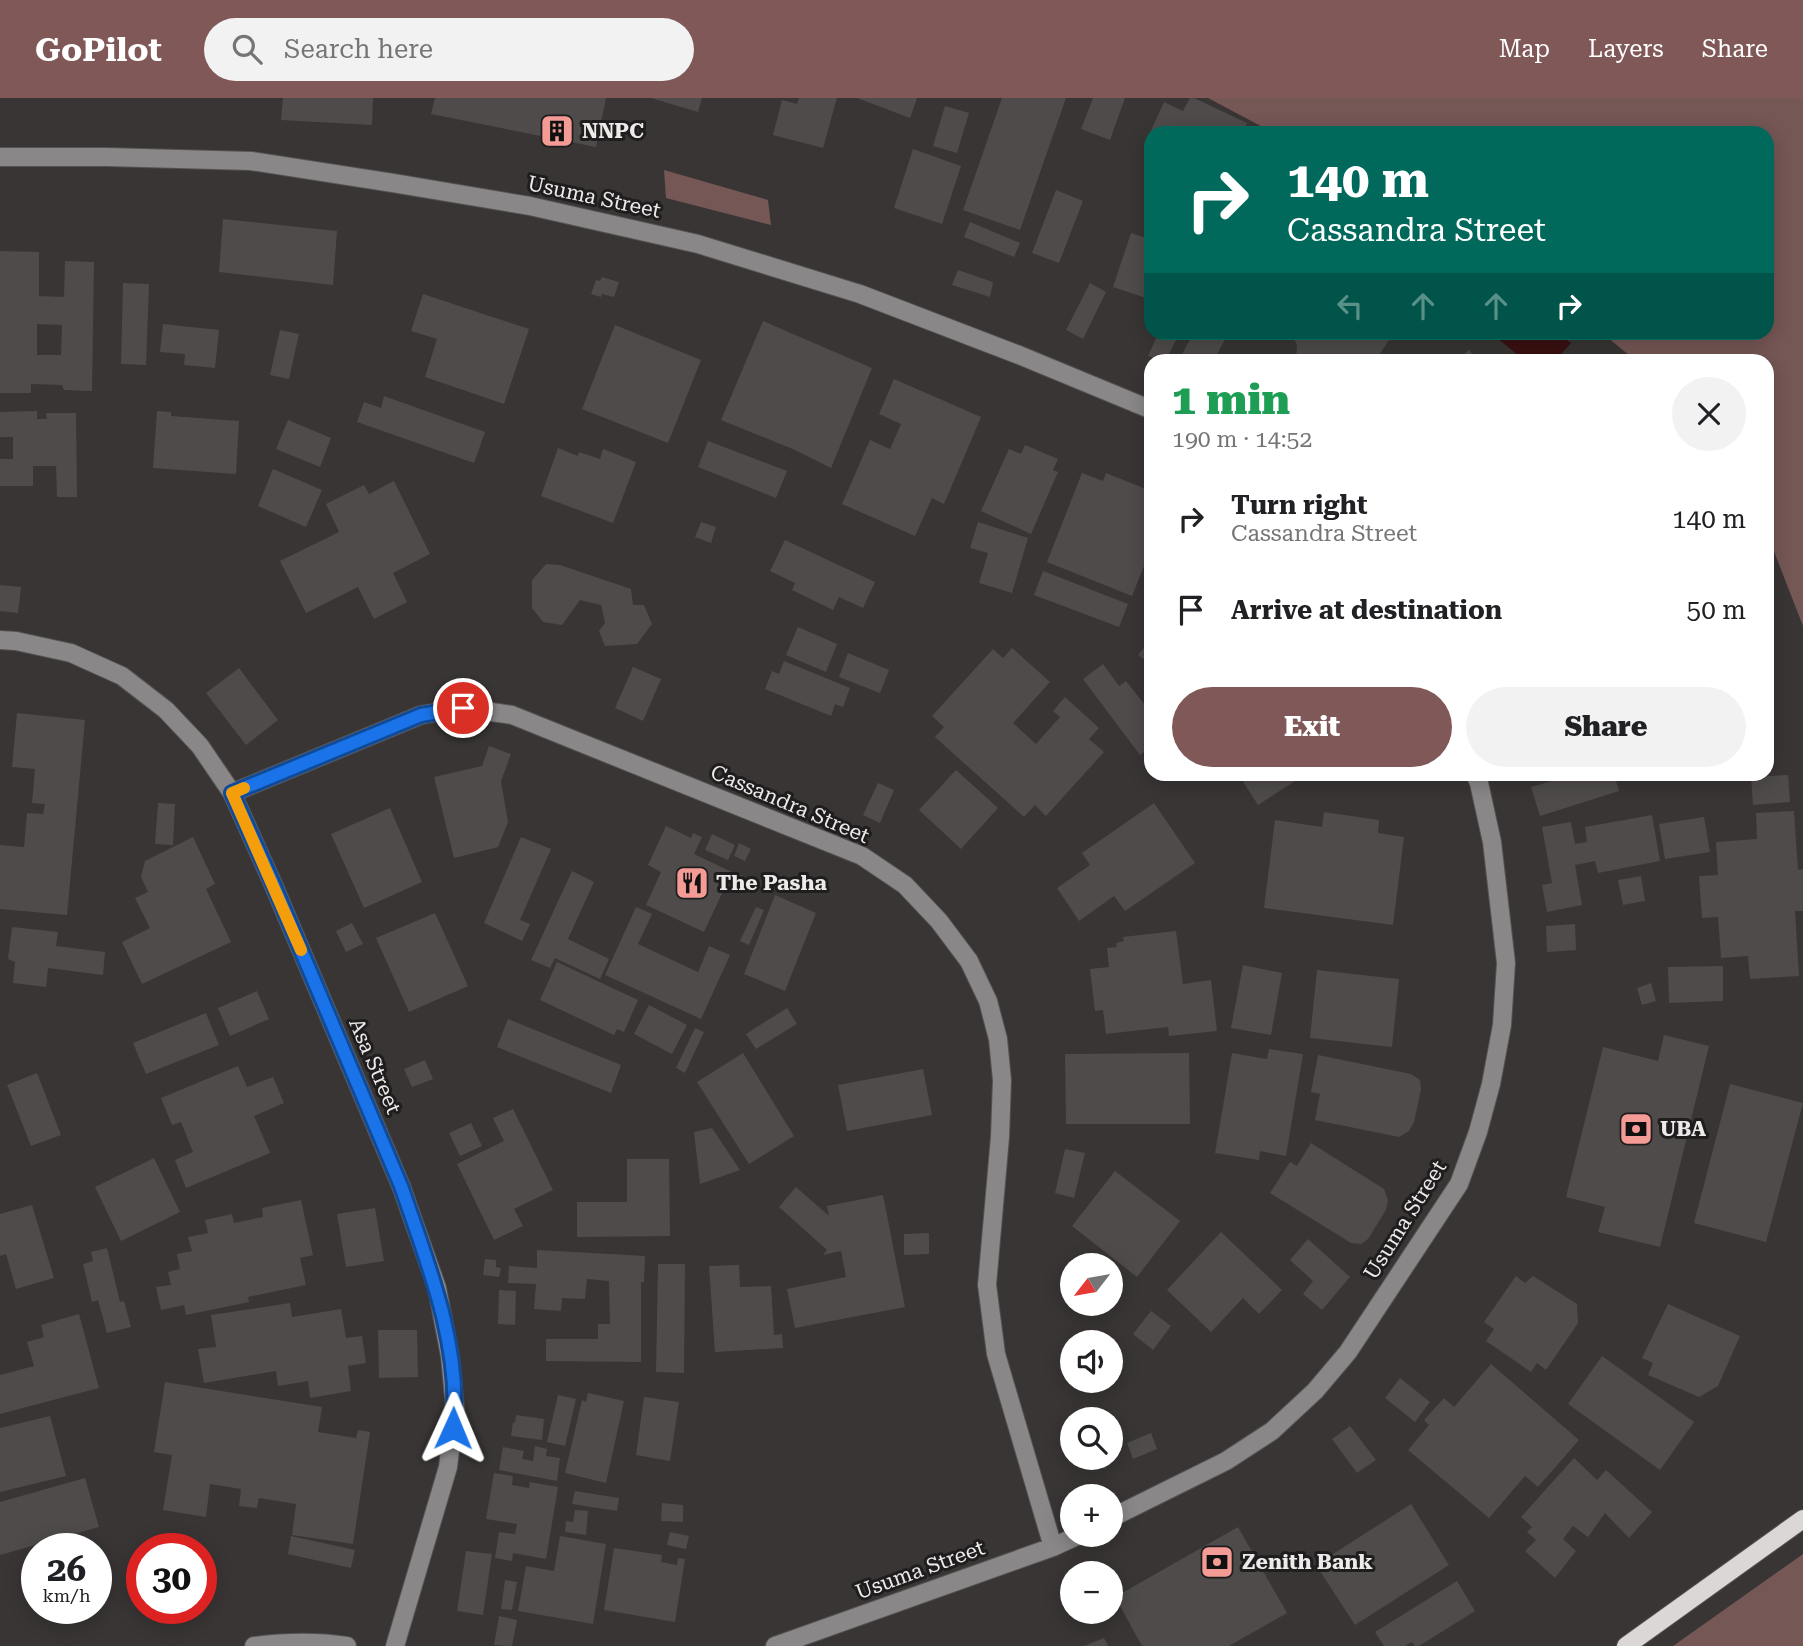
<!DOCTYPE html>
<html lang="en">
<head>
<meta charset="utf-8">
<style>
  body { margin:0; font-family:"Roboto Serif",serif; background:#f2f2f2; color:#202124; height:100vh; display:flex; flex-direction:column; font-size:26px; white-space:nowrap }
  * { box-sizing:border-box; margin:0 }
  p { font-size:23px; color:#757577 }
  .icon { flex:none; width:38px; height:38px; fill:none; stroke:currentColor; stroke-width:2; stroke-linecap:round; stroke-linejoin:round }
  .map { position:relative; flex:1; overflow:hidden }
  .details { position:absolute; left:1144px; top:256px; width:630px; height:427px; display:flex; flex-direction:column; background:#fff; border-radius:21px; box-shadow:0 4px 18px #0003 }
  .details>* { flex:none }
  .banner { position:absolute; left:1144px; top:28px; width:630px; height:214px; border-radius:21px; box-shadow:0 4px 18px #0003; background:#00695c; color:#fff; overflow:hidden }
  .needle { width:46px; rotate:239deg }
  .fabs { position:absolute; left:1060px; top:1155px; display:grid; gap:14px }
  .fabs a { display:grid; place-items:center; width:63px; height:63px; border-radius:50%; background:#fff; box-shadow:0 4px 18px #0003; font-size:35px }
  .speed { position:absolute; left:21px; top:1435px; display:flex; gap:14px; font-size:35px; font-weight:700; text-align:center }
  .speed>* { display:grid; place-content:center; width:91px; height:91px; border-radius:50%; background:#fff; box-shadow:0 4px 18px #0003; line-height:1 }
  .speed small { font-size:18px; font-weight:400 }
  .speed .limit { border:10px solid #d22; background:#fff; color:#111 }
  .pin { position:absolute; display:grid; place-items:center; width:60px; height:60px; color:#fff; margin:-30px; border:4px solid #fff; border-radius:50%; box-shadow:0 2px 7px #0007 }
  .me { position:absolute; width:77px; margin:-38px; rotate:1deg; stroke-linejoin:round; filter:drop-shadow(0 0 5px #0008) }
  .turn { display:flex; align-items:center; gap:24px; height:147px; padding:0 28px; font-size:32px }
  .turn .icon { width:91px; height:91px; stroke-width:2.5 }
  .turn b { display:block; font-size:49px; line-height:60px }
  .lanes { display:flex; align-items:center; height:66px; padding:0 28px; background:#0003; justify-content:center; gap:35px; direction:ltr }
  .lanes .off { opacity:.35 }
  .round { display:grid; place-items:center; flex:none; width:74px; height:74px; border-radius:37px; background:#f2f2f2 }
  .headline { display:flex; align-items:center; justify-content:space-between; height:119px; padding:0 28px }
  h1 { font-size:42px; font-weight:800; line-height:52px; color:#1e9e55 }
  .primary-button { display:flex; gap:14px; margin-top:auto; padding:14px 28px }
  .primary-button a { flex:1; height:80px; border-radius:42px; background:#805857; color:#fff; font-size:28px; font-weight:800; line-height:80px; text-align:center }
  .primary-button a+a { background:#f2f2f2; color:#202124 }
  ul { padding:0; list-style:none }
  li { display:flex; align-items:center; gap:21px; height:91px; padding:0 28px }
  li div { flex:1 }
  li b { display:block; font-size:26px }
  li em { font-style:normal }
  header { display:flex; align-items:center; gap:42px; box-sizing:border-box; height:98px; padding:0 35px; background:#805857; color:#fff }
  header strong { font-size:33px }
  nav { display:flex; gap:38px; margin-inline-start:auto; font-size:24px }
  .search { width:490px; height:63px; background:#f2f2f2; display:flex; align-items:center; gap:18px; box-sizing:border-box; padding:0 24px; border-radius:38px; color:#757577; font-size:26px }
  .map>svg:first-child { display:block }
  .green { fill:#755755 }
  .water { fill:#3b1111 }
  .building { fill:#4f4b4b; fill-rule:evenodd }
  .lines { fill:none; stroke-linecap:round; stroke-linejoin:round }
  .minor-casing { stroke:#565252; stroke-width:20 }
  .major-casing { stroke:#565252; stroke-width:20 }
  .minor { stroke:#898787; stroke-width:18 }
  .major { stroke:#dbd7d7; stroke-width:18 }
  .route-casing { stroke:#114b97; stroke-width:18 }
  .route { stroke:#1a73e8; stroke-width:12 }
  .slow { stroke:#f59e0b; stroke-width:12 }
  .labels { text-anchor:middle; stroke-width:6; stroke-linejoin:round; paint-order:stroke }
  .poi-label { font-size:21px; font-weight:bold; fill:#edeaea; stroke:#1f1d1d; text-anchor:start }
  .street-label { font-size:21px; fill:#edeaea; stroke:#1f1d1d }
</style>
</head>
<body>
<header>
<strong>GoPilot</strong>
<div class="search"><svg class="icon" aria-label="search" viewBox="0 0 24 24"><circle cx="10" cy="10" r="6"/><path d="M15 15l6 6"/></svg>Search here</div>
<nav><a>Map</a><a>Layers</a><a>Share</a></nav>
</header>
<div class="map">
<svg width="1803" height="1548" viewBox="0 0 1803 1548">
  <rect width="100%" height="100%" fill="#393535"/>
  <path class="green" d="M1208 0H1803V528L1768 438V262H1635L1602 235 1768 234V35H1274Z
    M664 72 768 102 771 127 666 100Z
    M1803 1456V1548H1673Z"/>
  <path class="water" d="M1502 234 1558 235 1571 245 1556 262H1524L1497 240Z"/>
  <path class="building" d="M283 0H373L372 27 281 22Z
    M435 0H606L596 49 431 16Z
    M651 0H702L698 14Z
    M799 0H837L823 50 773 37 782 2 797 6Z
    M857 0H917L910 20Z
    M1002 0H1066L1020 132 963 112Z
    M1093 0H1125L1110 42 1081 31Z
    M1190 0H1194L1247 25 1243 35H1152V40L1148 39 1164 4 1183 13Z
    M945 8 969 15 957 55 933 48Z
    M913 51 961 68 942 126 894 110Z
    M1056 92 1083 103 1059 165 1032 155Z
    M223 121 337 133 333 187 219 174Z
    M970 124 1020 145 1014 159 964 139Z
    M1131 135 1152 142V202L1113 189Z
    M0 153 39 154V198L64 199 65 163 94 164 92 293 64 292 62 287 31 286V295H0ZM37 226 62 227 61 257H37Z
    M958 172 993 184 990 199 952 187Z
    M602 179 619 184 614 199 602 196 601 199 591 196 596 182 600 183Z
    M123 185 149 186 146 267 121 266Z
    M1090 185 1106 194 1083 241 1066 232Z
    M423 196 529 231 504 306 425 279 437 241 411 233Z
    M763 223 872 270 831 370 795 352 721 322Z
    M163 226 219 232 215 270 184 267 185 256 160 254Z
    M615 227 701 262 668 345 582 311Z
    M280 232 299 236 289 281 270 277Z
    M1159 234H1175L1179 236 1166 262H1158L1148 258Z
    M1194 234H1229L1214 262H1179Z
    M1291 234H1394L1376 262H1296L1297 247Z
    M1469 252 1478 262H1457Z
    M894 281 981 319 944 406 932 400 915 438 842 406 870 342 890 351 901 326 879 316Z
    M384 298 485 334 474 365 357 324 364 304 381 310Z
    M37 313V321H47L46 315H76L77 399H57L56 368H33V388H0V361H13V339H0V314Z
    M157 313 171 314V318L239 323 236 376 153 370Z
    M288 322 331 340 320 369 276 351Z
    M708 343 787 373 776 400 698 369Z
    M1025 347 1058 361 1053 372 1058 374 1031 436 981 413 1009 351 1021 356Z
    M558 350 578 358 579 354 600 361 603 351 636 364 613 425 541 398Z
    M273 371 322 392 306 429 258 408Z
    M1082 375 1103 383 1106 375 1151 393 1148 401 1152 402V448L1132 498 1047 464Z
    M394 383 430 456 393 475 407 504 374 521 358 489 306 515 280 463 339 434 326 406 364 387 369 396Z
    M701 424 716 429 711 445 695 439Z
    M978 424 1028 440 1012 495 979 485 988 455 970 450Z
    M785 442 875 484 863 510 839 499 833 512 792 492 795 485 770 473Z
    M546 466 560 467 631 491 633 507H644L652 526 637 546 605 548 599 533 605 525 601 507 580 502 562 527 543 524 532 510V482Z
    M1043 473 1128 506 1119 529 1034 497Z
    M0 487 21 489 18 515 0 513Z
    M798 529 837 546 826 574 786 557Z
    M1152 539V567L1138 557Z
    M1012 550 1050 584 1013 625 1036 646 1060 619 1053 613 1065 599 1099 630 1089 641 1104 654 1046 718 1035 707 1024 719 935 639 944 629 932 618 993 551 1003 560Z
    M848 555 889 572 880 595 839 579Z
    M784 563 850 590 843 609 835 606 831 618 765 591 772 573 779 576Z
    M1103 566 1119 588 1126 583 1152 616V619L1145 624 1152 632V648L1140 657 1083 581Z
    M633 569 661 581 643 623 615 610Z
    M239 570 278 622 246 647 206 595Z
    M17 615 85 622 67 817 0 811V747L24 749 27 715 43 716 45 706 32 705 35 671 12 669Z
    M489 648 511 656 501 683 508 724 498 749 454 760 434 679 482 668Z
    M956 672 998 710 961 751 919 712Z
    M1238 676H1301L1303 678 1258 707Z
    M1576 676H1614L1619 693 1540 718 1531 689Z
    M1788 677 1790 704 1753 707 1751 679Z
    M878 685 894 692 880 725 863 717Z
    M158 705 175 706 173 747 155 746Z
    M1154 705 1195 765 1125 813 1114 798 1079 823 1057 790 1090 767 1082 755Z
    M390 710 422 784 364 810 331 736Z
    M1794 713 1798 772 1803 771V813H1795L1799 878 1750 881 1748 858 1721 860 1718 819 1702 820 1699 778 1718 777 1716 744 1757 741 1756 715Z
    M1324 714 1379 722 1378 735 1404 739 1393 827 1264 810 1275 722 1322 729Z
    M1652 717 1660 763 1598 775 1595 763 1575 767 1582 807 1547 814 1542 787 1552 785 1542 729 1571 724 1575 746 1587 744 1585 729Z
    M1704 719 1710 754 1665 761 1659 726Z
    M666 728 691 740 693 735 702 739 694 756 732 774 704 834 646 807 661 774 648 767Z
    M712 736 735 747 728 762 705 752Z
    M193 739 215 786 206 791 231 844 142 886 122 844 150 830 135 800 148 794 141 779 145 763Z
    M521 739 551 751 520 822 530 826 522 843 484 825Z
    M739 745 751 751 745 763 734 758Z
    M572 773 594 784 568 841 609 861 600 881 555 860 550 870 531 862Z
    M736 774 743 778 738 790 731 787Z
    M1641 778 1645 803 1623 807 1618 782Z
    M775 797 816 815 785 893 744 876Z
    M636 809 652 816 638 846 698 874 709 848 730 857 701 921 605 877Z
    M756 809 764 812 749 847 740 843Z
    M435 815 468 888 409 914 376 840Z
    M352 825 363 846 346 854 336 833Z
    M1575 826 1576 852 1547 854 1546 828Z
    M12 829 58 834 56 848 105 854 103 877 48 870 46 889 13 885 15 864 8 861Z
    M1176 833 1183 886 1211 882 1217 933 1169 938 1168 929 1106 936 1103 912 1095 913 1090 871 1109 869 1107 850 1117 849 1116 845 1124 843 1123 839Z
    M557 864 638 902 624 934 617 931 614 937 540 902Z
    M1243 867 1282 875 1271 937 1231 930Z
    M1723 868V903L1669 905 1668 869Z
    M1317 872 1399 881 1392 949 1310 940Z
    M1651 885 1656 903 1642 907 1637 890Z
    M257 893 269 921 230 938 218 910Z
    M649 907 687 927 672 956 634 936Z
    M787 910 797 926 756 951 746 936Z
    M206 915 219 947 146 976 133 945Z
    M508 921 621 967 611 995 497 949Z
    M695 930 704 934 685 975 676 970Z
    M1664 937 1709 948 1660 1149 1598 1134 1605 1109 1566 1099 1603 949 1658 963Z
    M1269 951 1303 956 1286 1058 1260 1053 1259 1062 1215 1055 1232 955 1267 961Z
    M743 955 794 1038 749 1066 697 984Z
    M1189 955 1190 1026H1066L1065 956Z
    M1318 957 1411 976 1420 982 1421 991 1414 1024 1409 1033 1399 1039 1315 1022 1320 996 1311 994Z
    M425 962 433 981 412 989 404 971Z
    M238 968 247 989 273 979 284 1005 254 1018 270 1055 186 1090 175 1062 193 1054 181 1024 172 1027 161 1000Z
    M923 971 932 1017 847 1033 838 987Z
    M37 975 61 1037 31 1048 7 987Z
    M1730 986 1803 1005 1766 1144 1694 1125Z
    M513 1011 553 1092 514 1111 523 1128 494 1142 457 1066 504 1043 493 1020Z
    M471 1025 482 1048 460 1058 449 1035Z
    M712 1030 740 1072 700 1086 694 1034Z
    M1311 1045 1384 1091 1388 1102 1386 1112 1368 1141 1361 1146 1351 1145 1270 1095 1290 1064 1297 1068Z
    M1065 1051 1085 1055 1074 1100 1055 1095Z
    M154 1060 180 1114 121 1143 95 1089Z
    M627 1061H669L670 1138 577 1139V1104H627Z
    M1115 1073 1180 1123 1137 1179 1072 1128Z
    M796 1089 829 1118 827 1108 883 1097 905 1209 795 1230 787 1191 846 1179 841 1153 823 1157 827 1152 779 1109Z
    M301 1102 313 1157 300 1160 306 1187 248 1199 249 1204 186 1217 184 1207 161 1212 156 1189 171 1187 168 1174 180 1171 177 1156 192 1153 188 1139 208 1135 205 1122 232 1116 234 1125 263 1119 262 1110Z
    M32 1107 54 1180 16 1191 6 1156 0 1158V1116Z
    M375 1110 384 1163 346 1169 337 1116Z
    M1221 1134 1282 1192 1259 1216 1243 1200 1211 1234 1167 1192Z
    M929 1135V1156L904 1157V1136Z
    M1308 1141 1350 1179 1322 1212 1303 1196 1313 1183 1290 1162Z
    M107 1150 120 1204 124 1203 131 1229 107 1235 98 1202 92 1204 83 1166 93 1163 91 1154Z
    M537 1152 645 1158 644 1184H641V1264L546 1263V1241H598V1226H610L609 1183 587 1181 585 1201 562 1200 561 1213 534 1211 536 1186 508 1185 509 1168 537 1170Z
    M485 1161 496 1162V1169L501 1170 499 1179 483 1177Z
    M658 1166H685L684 1275 656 1274Z
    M739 1167 740 1189 771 1188 774 1237 782 1236 783 1250 715 1254 709 1168Z
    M1516 1178 1525 1185 1533 1178 1577 1206 1578 1225 1546 1272 1537 1265 1531 1274 1486 1243 1494 1231 1484 1224Z
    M499 1192 516 1193 515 1227 498 1226Z
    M290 1205 292 1219 341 1211 346 1240 362 1238 366 1265 348 1268 351 1293 310 1300 308 1283 278 1288 276 1273 204 1285 198 1251 216 1249 211 1217Z
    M1668 1206 1740 1238 1718 1288 1699 1299 1648 1277 1653 1265 1642 1260Z
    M1151 1213 1171 1228 1153 1252 1133 1236Z
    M79 1216 99 1290 0 1316V1277L34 1268 27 1244 44 1239 41 1227Z
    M378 1232H417L418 1279 379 1280Z
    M1602 1258 1694 1324 1660 1372 1568 1306Z
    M1491 1266 1579 1342 1538 1389 1525 1378 1489 1420 1408 1352 1429 1327 1424 1322 1444 1300 1454 1309Z
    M1400 1280 1430 1304 1415 1324 1385 1300Z
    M165 1284 322 1309 318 1334 356 1340 358 1332 370 1334 353 1446 292 1437 296 1406 259 1400 257 1410 239 1408 241 1391 210 1386 206 1419 163 1412 172 1357 154 1354Z
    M588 1295 624 1303 606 1385 565 1375 582 1302 586 1304Z
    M558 1297 576 1301 565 1348 547 1344Z
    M644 1299 679 1304 670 1363 636 1357Z
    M516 1317 544 1321 542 1342 511 1338 513 1324 515 1325Z
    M50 1318 66 1378 0 1394V1330Z
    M1350 1328 1376 1362 1357 1375 1332 1341Z
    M1151 1335 1157 1351 1133 1361 1127 1345Z
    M1111 1336 1123 1344 1105 1371 1088 1360H1111Z
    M535 1348 547 1351 546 1358 560 1360 557 1383 499 1372 503 1349 524 1353 522 1361 533 1363Z
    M1574 1360 1597 1382 1606 1372 1652 1414 1629 1440 1605 1415 1588 1439 1573 1428 1563 1441 1576 1453 1555 1480 1525 1453 1536 1442 1527 1434 1532 1429 1521 1419Z
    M494 1375 513 1378 512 1387 529 1390 530 1384 558 1389 546 1461 513 1455 512 1463 495 1460 499 1434 515 1436 517 1426 486 1421Z
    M85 1380 99 1429 0 1457V1404Z
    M575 1393 619 1400 617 1413 572 1406Z
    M662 1405 683 1407V1424L661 1423Z
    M1411 1406 1449 1467 1355 1527 1316 1467Z
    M575 1412 588 1413 586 1437 565 1434 566 1423 573 1424Z
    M1238 1429 1287 1515 1229 1548H1142L1115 1499Z
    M670 1434 689 1438 686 1451 667 1447Z
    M291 1438 355 1452 351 1470 288 1456Z
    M560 1438 606 1446 593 1526 518 1513 526 1468 554 1473Z
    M614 1450 662 1457 661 1464 677 1467 678 1460 685 1461 675 1524 604 1512Z
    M466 1453 492 1456 483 1517 457 1513Z
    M505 1482 517 1484 512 1512 501 1511Z
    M1457 1483 1475 1513 1419 1548H1415L1412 1544 1405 1548H1384L1375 1534Z
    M499 1518 517 1522 512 1548 494 1547Z
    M1104 1540 1108 1548H1084Z"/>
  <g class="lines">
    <defs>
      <path id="minor" d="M0 59H107L251 63 393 85 530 108 698 146 860 196 1019 257 1152 312
        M0 542 16 543 71 555 122 578 166 612 200 648 232 695 273 786 401 1088 437 1190 450 1258 455 1311 448 1369 395 1548
        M232 695 421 617 463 610 512 617 862 758 905 787 939 823 969 863 988 903 998 941 1002 982 1000 1039 987 1187 996 1256 1053 1449
        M1111 1420 1226 1363 1272 1333 1315 1293 1348 1254 1459 1086 1478 1034 1491 986 1502 927 1506 865 1492 744 1479 685 1475 676
        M254 1548C285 1544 316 1543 347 1548
        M775 1548 1053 1449 1079 1437"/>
      <path id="major" d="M1626 1548 1803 1421"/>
    </defs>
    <use href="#minor" class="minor-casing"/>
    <use href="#major" class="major-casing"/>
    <use href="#minor" class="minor"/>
    <use href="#major" class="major"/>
  </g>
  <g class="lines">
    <defs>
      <path id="route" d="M453 1330C462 1249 427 1163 401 1088L273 786 232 695 421 617 463 610"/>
    </defs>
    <use href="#route" class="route-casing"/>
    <use href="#route" class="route"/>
    <path class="slow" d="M244 690 232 695 301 852"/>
  </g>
  <defs>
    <symbol id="building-square" viewBox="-11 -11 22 22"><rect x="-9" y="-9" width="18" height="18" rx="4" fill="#f59b96" stroke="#1f1d1d"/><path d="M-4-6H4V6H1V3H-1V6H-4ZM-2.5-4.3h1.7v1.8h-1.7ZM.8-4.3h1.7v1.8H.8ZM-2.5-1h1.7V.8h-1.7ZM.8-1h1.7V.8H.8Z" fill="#111"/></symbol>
    <symbol id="restaurant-square" viewBox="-11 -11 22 22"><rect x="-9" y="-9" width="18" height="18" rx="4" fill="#f59b96" stroke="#1f1d1d"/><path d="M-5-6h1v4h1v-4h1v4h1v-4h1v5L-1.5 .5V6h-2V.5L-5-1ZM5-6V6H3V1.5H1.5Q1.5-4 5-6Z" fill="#111"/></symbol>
    <symbol id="bank-square" viewBox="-11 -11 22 22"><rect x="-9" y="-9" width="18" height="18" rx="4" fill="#f59b96" stroke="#1f1d1d"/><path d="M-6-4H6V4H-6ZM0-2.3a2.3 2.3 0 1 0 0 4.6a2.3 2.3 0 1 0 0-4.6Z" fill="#111"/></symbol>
  </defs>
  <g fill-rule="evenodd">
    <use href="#building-square" x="538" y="14" width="38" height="38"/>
    <use href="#restaurant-square" x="673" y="766" width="38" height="38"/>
    <use href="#bank-square" x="1617" y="1012" width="38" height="38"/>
    <use href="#bank-square" x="1198" y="1445" width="38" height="38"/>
  </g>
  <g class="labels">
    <g class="poi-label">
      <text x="582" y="40">NNPC</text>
      <text x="716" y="792">The Pasha</text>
      <text x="1660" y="1038">UBA</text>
      <text x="1242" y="1471">Zenith Bank</text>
    </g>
    <g class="street-label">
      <text transform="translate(594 99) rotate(12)" y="7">Usuma Street</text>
      <text transform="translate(790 706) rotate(23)" y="7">Cassandra Street</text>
      <text transform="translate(375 968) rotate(67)" y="7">Asa Street</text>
      <text transform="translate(1405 1122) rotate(-58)" y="7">Usuma Street</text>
      <text transform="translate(920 1472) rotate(-20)" y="7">Usuma Street</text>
    </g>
  </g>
</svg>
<div class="fabs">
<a><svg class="needle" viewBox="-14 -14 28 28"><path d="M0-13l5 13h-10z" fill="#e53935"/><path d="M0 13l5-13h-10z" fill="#757577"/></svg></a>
<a><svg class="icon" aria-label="sound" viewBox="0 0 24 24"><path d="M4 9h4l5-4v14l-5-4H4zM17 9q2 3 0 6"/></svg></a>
<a><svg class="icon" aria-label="search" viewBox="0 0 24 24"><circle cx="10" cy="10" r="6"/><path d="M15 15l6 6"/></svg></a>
<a>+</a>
<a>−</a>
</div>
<div class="speed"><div>26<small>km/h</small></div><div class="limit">30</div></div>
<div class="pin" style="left:463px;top:610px;background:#d93025"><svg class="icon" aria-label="arrive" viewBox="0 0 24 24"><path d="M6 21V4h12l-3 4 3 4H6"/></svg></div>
<svg class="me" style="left:453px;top:1330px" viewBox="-20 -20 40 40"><path d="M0-17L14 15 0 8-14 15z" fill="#1a73e8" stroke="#fff" stroke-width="4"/></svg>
<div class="banner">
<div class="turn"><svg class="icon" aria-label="right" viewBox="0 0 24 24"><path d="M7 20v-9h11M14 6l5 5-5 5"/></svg><div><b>140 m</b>Cassandra Street</div></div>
<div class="lanes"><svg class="icon off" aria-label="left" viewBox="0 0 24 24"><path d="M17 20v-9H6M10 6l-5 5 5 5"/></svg><svg class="icon off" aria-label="ahead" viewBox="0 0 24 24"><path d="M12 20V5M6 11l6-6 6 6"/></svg><svg class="icon off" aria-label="ahead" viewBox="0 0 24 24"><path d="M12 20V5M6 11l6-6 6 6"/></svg><svg class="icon" aria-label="right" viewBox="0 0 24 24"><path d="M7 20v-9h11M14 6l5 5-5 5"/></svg></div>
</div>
<section class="details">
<div class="headline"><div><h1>1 min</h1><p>190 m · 14:52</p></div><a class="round"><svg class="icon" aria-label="close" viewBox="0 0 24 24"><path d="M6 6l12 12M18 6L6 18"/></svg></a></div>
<ul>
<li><svg class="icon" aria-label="right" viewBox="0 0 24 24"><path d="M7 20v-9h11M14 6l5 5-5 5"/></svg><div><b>Turn right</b><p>Cassandra Street</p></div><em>140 m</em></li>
<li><svg class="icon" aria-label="arrive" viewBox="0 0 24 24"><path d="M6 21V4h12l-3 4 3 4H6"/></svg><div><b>Arrive at destination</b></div><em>50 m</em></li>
</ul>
<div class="primary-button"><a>Exit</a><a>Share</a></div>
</section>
</div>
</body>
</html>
